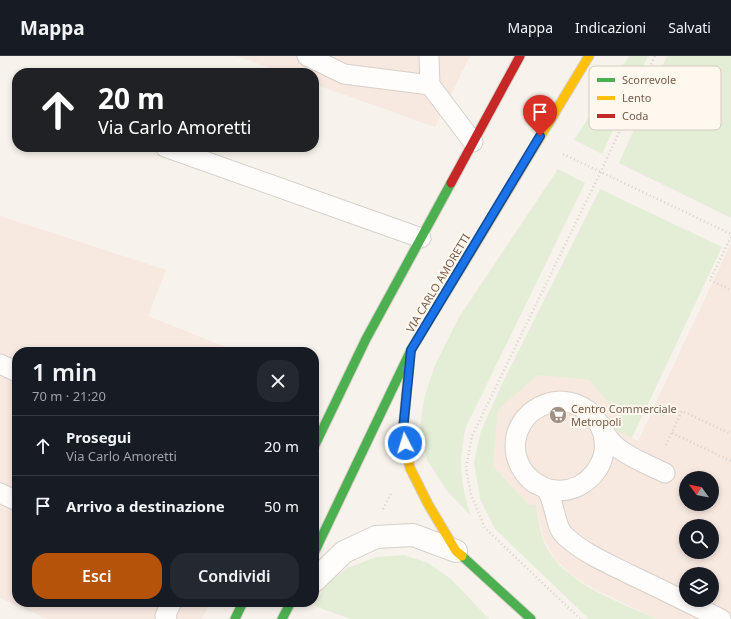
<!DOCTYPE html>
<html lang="it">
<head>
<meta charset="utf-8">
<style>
  body { margin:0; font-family:"Noto Sans",sans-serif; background:#242831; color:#f1f3f6; height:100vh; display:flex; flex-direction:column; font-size:15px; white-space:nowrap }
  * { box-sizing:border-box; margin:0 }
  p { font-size:13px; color:#9ea1a6 }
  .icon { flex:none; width:22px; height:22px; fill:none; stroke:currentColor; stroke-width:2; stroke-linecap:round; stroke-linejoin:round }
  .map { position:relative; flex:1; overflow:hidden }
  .panel { position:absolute; left:12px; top:291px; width:307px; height:260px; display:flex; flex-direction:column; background:#171b24; border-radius:16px; box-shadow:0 2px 6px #0003 }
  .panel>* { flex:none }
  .guide { position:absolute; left:12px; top:12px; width:307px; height:84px; border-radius:16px; box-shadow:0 2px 6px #0003; background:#202124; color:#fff; overflow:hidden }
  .needle { width:26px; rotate:303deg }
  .controls { position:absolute; left:679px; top:415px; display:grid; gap:8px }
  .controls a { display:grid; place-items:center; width:40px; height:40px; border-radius:50%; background:#171b24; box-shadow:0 2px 6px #0003; font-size:20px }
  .pin { position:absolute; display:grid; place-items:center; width:34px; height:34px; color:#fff; margin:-41px -17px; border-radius:50% 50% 50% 0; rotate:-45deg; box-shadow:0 0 4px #0007 }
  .pin .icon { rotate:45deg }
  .me { position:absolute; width:44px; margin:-22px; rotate:355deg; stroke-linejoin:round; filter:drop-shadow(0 0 3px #0008) }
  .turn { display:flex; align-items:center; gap:14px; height:84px; padding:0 20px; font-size:18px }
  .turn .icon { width:52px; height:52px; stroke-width:2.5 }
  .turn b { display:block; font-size:28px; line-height:34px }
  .round { display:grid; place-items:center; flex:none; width:42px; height:42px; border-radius:16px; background:#242831 }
  .headline { display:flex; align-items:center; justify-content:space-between; height:68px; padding:0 20px }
  h1 { font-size:24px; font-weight:600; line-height:30px }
  .action { display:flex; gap:8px; margin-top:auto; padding:8px 20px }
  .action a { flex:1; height:46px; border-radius:16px; background:#b45309; color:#fff; font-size:16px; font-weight:600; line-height:46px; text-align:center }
  .action a+a { background:#242831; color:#f1f3f6 }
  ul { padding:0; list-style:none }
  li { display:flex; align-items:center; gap:12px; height:60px; padding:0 20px; border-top:1px solid #363941 }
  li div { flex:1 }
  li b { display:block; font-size:15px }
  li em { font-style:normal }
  header { display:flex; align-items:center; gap:24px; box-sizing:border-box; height:56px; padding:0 20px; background:#171b24; border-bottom:1px solid #363941 }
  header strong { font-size:19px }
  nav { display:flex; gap:22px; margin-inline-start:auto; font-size:14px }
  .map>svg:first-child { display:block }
  .commercial { fill:#f7e8e0; fill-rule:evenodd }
  .green { fill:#e4eed7 }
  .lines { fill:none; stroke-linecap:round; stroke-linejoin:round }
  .lane-casing { stroke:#d6d0ca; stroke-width:21 }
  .street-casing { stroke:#d6d0ca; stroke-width:24 }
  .fast-casing { stroke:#d7d0c8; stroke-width:11 }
  .slow-casing { stroke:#d7d0c8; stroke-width:11 }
  .jam-casing { stroke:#d7d0c8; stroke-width:11 }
  .path { stroke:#d8d1cc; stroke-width:2.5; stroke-dasharray:1 3; stroke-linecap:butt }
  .lane { stroke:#fefdfc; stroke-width:19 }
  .street { stroke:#fefdfc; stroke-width:22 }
  .fast { stroke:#4caf50; stroke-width:9 }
  .slow { stroke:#ffc107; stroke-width:9 }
  .jam { stroke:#c62828; stroke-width:9 }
  .route-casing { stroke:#114b97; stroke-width:10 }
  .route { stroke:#1a73e8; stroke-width:7 }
  .labels { text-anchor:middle; stroke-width:4; stroke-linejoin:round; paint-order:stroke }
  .street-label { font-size:11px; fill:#765b4c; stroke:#fff8ee }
  .poi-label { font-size:11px; fill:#765b4c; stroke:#fff8ee; text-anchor:start }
  .key { fill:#fff8ee; stroke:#d6c9bd; stroke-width:1 }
  .key-label { font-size:11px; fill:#765b4c }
</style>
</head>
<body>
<header>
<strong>Mappa</strong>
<nav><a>Mappa</a><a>Indicazioni</a><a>Salvati</a></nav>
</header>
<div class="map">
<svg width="731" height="563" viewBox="0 0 731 563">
  <rect width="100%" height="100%" fill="#f7f3ec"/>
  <path class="commercial" d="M237 0H470L435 71 314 28V17H284Z
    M0 160 166 214 148 260 238 296H17V546H210L202 563H47L0 542Z
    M731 187V563H657L596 534 571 519 554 502 543 481 536 449H529L493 410 498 353 538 319 589 324 623 364 614 373 638 385ZM686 422H712V448H686ZM686 470H712V496H686ZM686 518H712V544H686Z"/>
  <path class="green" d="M629 0H648L602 98 574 84Z
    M667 0H731V162L619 107Z
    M558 113 585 127 466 371C458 406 460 426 471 460L447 435 427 404 420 374 424 343 435 309 459 261Z
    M600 133 722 191 632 382 613 373 623 364 589 324 538 319 498 354 493 410 529 449H536C538 459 539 470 542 480 555 525 618 545 657 563H589L495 473 480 443 474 406 481 375 503 326Z
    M404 499 428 507 451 523 489 563H351L314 550 325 530 347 512 376 501Z"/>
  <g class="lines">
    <defs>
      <path id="lane" d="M307 0 344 18 430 29
        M429 0 430 29 473 86
        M165 91 421 182
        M0 308 17 316
        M665 417C649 409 632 403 618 392 605 382 605 375 596 363 583 345 559 341 540 351 527 357 519 369 516 383 514 396 518 408 525 418 544 440 576 439 594 418 604 407 606 392 603 378 600 367 592 356 581 351 533 326 491 391 532 424 578 462 634 390 587 354 558 332 514 354 515 391 515 404 523 419 534 427 538 430 544 430 547 435 555 446 555 471 564 479 583 497 607 507 631 519 661 533 691 548 721 563
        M0 437 17 445
        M167 563 165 560 172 546"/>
      <path id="street" d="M314 525 344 496 376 481 413 479 456 495"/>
      <path id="fast" d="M314 391 366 283 451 127
        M314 497 411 294 464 207
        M462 500 531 563
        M235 563 243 546
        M282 563 291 546"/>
      <path id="slow" d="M464 207 589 0
        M409 310 403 374 410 412 428 448 456 495 462 500"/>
      <path id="jam" d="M451 127 520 0"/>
    </defs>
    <use href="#lane" class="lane-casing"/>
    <use href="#street" class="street-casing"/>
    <use href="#fast" class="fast-casing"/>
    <use href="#slow" class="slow-casing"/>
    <use href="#jam" class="jam-casing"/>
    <path class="path" d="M563 98 731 178
      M731 181 710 224 731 234
      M672 377 731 405
      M666 389 682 355 731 378
      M383 453 391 438
      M580 563 485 472 471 439 466 412 472 380 601 115 655 0"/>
    <use href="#lane" class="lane"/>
    <use href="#street" class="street"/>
    <use href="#fast" class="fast"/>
    <use href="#slow" class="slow"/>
    <use href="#jam" class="jam"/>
  </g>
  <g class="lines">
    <defs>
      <path id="route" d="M405 387 403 374 411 294 540 80"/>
    </defs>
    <use href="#route" class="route-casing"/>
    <use href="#route" class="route"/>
  </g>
  <defs>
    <symbol id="supermarket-disc" viewBox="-11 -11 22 22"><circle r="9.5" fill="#a39084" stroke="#fff8ee"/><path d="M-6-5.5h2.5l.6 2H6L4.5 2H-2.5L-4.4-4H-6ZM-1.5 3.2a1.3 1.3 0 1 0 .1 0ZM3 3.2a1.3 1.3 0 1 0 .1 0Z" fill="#fff"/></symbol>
  </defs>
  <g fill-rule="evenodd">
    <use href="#supermarket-disc" x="548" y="349" width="20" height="20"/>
  </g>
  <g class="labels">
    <g class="street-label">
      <text transform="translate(438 227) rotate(-59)" y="4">VIA CARLO AMORETTI</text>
    </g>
    <g class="poi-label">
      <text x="571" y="357">Centro Commerciale<tspan x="571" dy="13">Metropoli</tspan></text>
    </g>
  </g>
  <rect x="589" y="10" width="132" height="64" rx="6" class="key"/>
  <rect x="597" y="22" width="18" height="4" fill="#4caf50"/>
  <rect x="597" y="40" width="18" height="4" fill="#ffc107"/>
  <rect x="597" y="58" width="18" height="4" fill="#c62828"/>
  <g class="key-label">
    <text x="622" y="28">Scorrevole</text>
    <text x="622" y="46">Lento</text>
    <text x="622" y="64">Coda</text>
  </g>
</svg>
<div class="controls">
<a><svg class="needle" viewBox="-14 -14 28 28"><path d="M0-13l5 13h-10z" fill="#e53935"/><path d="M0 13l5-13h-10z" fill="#9ea1a6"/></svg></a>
<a><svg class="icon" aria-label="search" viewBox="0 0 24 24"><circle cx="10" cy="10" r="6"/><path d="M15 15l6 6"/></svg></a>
<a><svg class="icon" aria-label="layers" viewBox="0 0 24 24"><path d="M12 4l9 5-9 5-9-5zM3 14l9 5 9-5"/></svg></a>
</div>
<div class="pin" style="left:540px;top:80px;background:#d93025"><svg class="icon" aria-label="arrive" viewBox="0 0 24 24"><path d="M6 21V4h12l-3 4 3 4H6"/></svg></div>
<svg class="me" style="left:405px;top:387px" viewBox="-20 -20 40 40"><circle r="17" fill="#1a73e8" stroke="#fff" stroke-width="3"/><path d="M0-11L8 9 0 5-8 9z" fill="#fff"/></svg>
<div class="guide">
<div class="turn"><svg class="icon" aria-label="ahead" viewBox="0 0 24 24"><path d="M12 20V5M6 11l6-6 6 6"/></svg><div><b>20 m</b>Via Carlo Amoretti</div></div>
</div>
<section class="panel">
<div class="headline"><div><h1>1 min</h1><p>70 m · 21:20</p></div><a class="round"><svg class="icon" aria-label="close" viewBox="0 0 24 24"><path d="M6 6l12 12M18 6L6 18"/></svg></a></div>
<ul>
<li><svg class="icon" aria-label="ahead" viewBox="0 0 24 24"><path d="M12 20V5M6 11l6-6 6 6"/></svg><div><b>Prosegui</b><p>Via Carlo Amoretti</p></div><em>20 m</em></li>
<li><svg class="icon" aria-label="arrive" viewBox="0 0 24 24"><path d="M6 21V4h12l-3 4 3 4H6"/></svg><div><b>Arrivo a destinazione</b></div><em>50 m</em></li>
</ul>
<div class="action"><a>Esci</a><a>Condividi</a></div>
</section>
</div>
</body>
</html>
